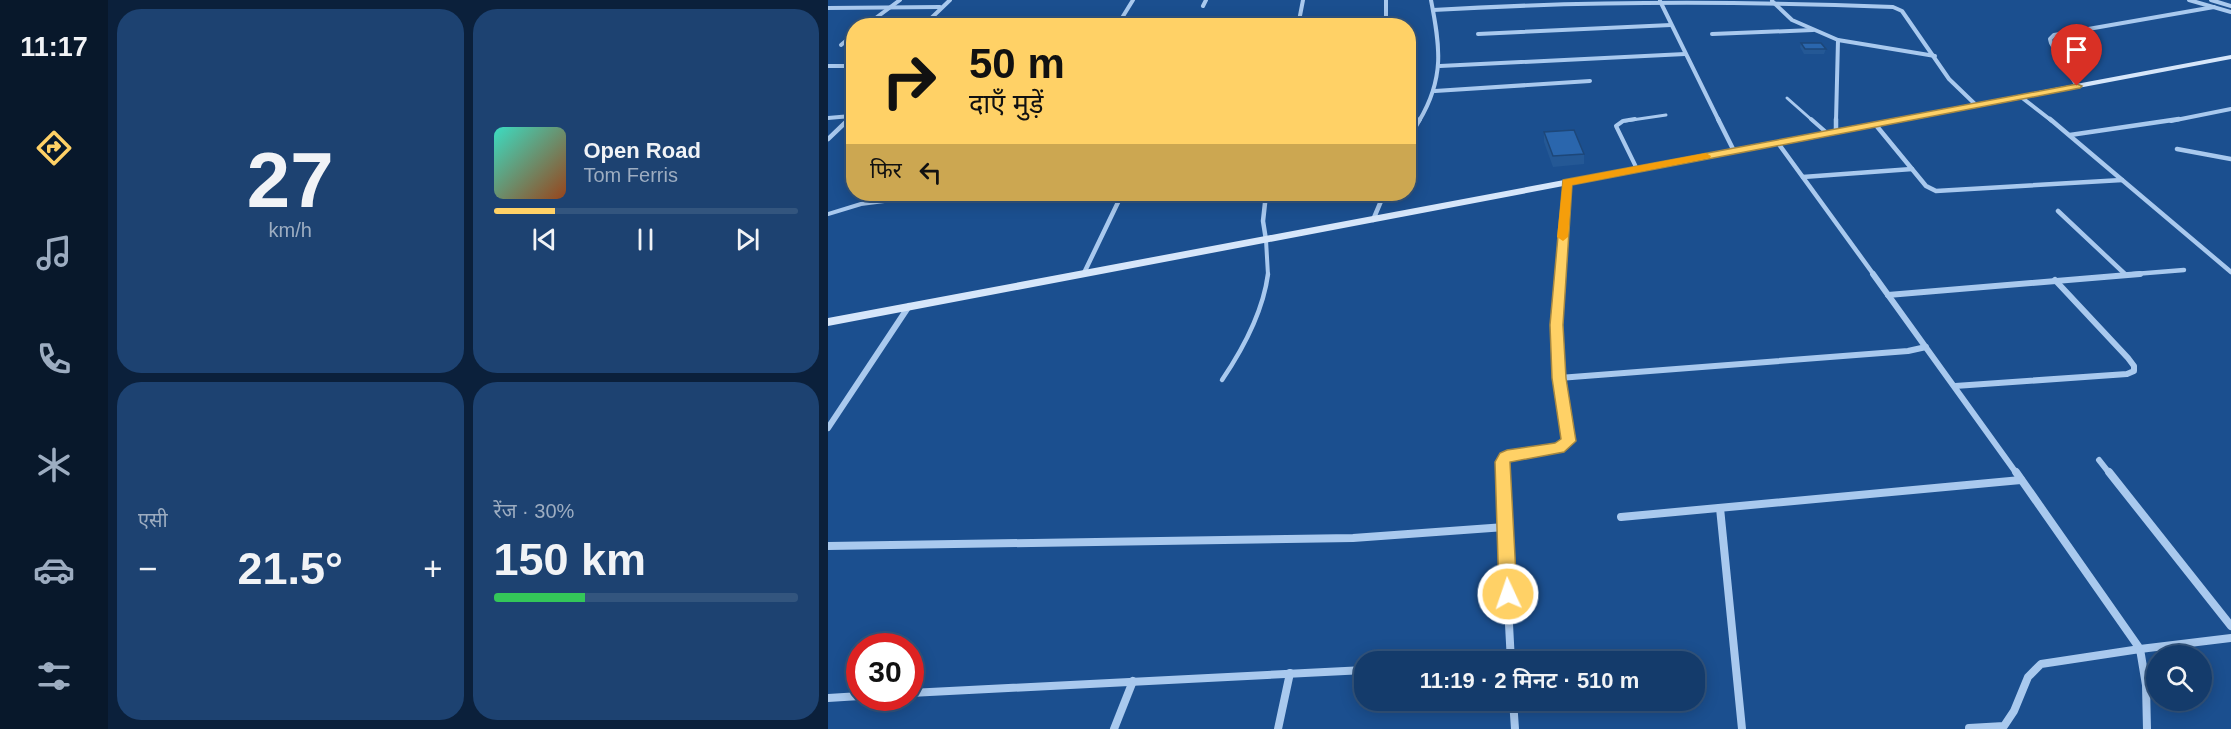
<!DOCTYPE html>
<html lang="hi">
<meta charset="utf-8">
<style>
:root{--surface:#143b6b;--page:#1d4271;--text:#f1f3f6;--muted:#9dadc1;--line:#33557e;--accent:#ffd166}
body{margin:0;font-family:Helvetica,"Noto Sans Devanagari",sans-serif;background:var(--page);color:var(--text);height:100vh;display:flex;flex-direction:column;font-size:22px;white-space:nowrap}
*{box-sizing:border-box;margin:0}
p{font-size:20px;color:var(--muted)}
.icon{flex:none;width:33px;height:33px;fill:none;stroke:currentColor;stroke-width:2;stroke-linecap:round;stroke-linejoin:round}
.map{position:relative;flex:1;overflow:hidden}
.side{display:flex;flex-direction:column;gap:9px;padding:9px;background:#0b203b;width:720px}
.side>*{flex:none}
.hud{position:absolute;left:18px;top:18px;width:570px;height:183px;border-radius:24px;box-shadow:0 3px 15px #0003,0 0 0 2px var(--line);background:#ffd166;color:#111;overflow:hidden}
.buttons{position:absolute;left:1318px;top:645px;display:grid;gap:12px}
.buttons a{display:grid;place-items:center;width:66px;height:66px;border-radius:50%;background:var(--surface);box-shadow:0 3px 15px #0003,0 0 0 2px var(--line);font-size:30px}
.speed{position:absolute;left:18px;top:633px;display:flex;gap:12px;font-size:30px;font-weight:700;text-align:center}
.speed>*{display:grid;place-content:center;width:78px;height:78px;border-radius:50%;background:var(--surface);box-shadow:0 3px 15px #0003,0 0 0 2px var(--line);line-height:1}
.speed .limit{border:9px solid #d22;background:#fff;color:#111}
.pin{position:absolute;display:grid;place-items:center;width:51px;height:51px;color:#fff;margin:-62px -26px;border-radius:50% 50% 50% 0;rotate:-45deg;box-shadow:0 0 6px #0007}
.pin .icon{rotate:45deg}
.me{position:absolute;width:66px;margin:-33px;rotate:357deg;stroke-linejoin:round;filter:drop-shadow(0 0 4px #0008)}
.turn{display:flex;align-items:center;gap:21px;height:126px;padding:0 24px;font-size:27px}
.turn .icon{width:78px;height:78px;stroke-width:2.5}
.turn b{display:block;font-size:42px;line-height:51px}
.then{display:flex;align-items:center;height:57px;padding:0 24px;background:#0003;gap:12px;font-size:22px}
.big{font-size:45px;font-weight:600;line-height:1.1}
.side .card{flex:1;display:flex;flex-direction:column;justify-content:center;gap:9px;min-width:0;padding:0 21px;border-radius:24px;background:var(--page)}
.side .dial{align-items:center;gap:0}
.dial b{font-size:78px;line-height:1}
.song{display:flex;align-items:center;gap:18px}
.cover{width:72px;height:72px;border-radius:9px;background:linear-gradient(135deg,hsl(170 70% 55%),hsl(20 70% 35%))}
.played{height:6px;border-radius:3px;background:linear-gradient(90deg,var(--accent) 20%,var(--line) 20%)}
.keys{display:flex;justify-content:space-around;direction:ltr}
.heat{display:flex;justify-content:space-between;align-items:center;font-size:33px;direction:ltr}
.charge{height:9px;border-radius:4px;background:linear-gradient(90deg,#34c759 30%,var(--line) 0)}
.side .tiles{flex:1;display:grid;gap:9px;grid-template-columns:repeat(2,1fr)}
.trip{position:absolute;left:526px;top:651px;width:351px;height:60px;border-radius:24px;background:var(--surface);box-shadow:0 3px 15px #0003,0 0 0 2px var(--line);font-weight:600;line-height:60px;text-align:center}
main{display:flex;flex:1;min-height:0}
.menu{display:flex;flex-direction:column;width:108px;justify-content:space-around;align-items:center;background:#08182b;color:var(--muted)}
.menu .icon{width:42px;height:42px}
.menu .selected{color:var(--accent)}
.menu b{font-size:27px;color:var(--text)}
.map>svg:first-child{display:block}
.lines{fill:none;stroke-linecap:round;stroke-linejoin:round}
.lane-far2{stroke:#a9c9ee;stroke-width:3}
.lane-far1{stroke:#a9c9ee;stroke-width:4}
.lane{stroke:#a9c9ee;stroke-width:4.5}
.street-far3{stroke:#a9c9ee;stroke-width:4}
.street-far2{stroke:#a9c9ee;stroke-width:4.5}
.street-far1{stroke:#a9c9ee;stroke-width:6}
.street{stroke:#a9c9ee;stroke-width:8}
.secondary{fill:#d6e6fa;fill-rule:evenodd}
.wall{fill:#245895}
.building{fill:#2a66ad;stroke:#1d4779;stroke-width:1.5}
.route{fill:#ffd166;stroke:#a68842;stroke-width:1.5}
.slow{fill:#f59e0b}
</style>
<main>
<nav class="menu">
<b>11:17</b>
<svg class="icon selected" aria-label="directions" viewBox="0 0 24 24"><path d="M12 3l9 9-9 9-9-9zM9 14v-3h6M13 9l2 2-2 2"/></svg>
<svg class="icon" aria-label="music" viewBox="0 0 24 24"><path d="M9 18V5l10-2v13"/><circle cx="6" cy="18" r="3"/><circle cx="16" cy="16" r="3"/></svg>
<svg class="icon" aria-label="phone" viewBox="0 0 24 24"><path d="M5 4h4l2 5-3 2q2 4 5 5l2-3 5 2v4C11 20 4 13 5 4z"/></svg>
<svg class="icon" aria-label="climate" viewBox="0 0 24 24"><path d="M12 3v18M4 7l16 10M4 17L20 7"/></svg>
<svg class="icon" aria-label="car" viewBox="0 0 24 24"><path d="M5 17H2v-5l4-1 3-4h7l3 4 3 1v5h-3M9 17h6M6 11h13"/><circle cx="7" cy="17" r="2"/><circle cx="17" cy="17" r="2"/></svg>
<svg class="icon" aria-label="filters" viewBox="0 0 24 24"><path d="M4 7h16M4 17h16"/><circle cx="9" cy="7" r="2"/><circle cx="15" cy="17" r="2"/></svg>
</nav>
<section class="side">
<div class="tiles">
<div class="card dial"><b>27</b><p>km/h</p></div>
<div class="card">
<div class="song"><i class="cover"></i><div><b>Open Road</b><p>Tom Ferris</p></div></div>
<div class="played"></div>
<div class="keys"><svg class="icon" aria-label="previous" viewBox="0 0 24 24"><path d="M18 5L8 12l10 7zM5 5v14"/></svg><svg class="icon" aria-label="pause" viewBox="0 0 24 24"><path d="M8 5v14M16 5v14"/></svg><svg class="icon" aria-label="next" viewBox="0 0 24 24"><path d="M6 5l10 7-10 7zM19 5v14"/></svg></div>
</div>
<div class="card"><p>एसी</p>
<div class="heat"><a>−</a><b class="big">21.5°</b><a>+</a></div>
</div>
<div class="card"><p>रेंज · 30%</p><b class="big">150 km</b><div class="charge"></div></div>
</div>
</section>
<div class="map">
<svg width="1403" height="729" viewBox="0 0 1403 729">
<rect width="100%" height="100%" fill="#1b4f8f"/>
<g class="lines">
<g class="lane-far2">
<path d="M959,98l26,23"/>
<path d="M797,121l41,-6"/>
</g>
<g class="lane-far1">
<path d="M807,119l-12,2 -7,5 21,43"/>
<path d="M983,119l16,14"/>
<path d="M0,214l33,-10 78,-10"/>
<path d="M438,240l2,35"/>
</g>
<path class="lane" d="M394,380c21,-31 41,-68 46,-106"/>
<g class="street-far3">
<path d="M558,0v26"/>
<path d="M1361,0l42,12"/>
<path d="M1383,0l20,6"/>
<path d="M832,1l59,120"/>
<path d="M944,1l20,19 46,20 -2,81"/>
<path d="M375,6l3,-6"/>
<path d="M0,8l112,-1"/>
<path d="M605,10c153,-9 307,-9 460,-3l9,4 47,68 27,26"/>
<path d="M96,25l131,-6"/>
<path d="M37,26l35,-26"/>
<path d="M95,26l27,-26"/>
<path d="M289,26l16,-26"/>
<path d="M461,26l97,-5"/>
<path d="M470,26l5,-26"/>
<path d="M650,34l193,-9"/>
<path d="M884,34l101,-4"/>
<path d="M1010,40l97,16"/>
<path d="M13,45l13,-11"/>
<path d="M0,66h16"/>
<path d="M612,66l245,-12"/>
<path d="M1249,86l-26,-43 -1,-4 4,-4 160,-28"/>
<path d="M607,91l155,-10"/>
<path d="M1193,97l31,24"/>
<path d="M0,118l23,-2"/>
<path d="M19,121l7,-7"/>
<path d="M591,121c26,-43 21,-75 12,-121"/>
<path d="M1343,121l60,-12"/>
</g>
<g class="street-far2">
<path d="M890,119l16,32"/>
<path d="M1222,119l181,153"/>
<path d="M1047,124l51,62 10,5 186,-11"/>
<path d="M1008,131v-12"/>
<path d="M1242,135l109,-16"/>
<path d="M0,139l21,-20"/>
<path d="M580,140l12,-21"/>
<path d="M950,143l96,132"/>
<path d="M1349,149l54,10"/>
<path d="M975,177l109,-8"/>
<path d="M438,194l-3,27 3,19"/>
<path d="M1230,211l68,64"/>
<path d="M545,220l11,-26"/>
<path d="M256,273l38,-79"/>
<path d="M732,275l7,-92"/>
<path d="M1294,275l62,-5"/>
</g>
<g class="street-far1">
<path d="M1045,274l144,200"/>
<path d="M1060,295l252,-21"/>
<path d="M731,378l349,-27 18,-4"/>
<path d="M1127,386l172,-12 7,-3v-5l-6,-8 -73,-78"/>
<path d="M0,428l81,-122"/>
<path d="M1271,460l11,14"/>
<path d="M673,474v-7l4,-10 7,-3 47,-6 10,-7 -10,-63 -3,-53 4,-51"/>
</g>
<g class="street">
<path d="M673,472l10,190"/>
<path d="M1188,472l124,177 91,-11"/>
<path d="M1281,472l122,154"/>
<path d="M892,508l22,221"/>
<path d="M793,517l400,-37"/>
<path d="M0,546l525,-8 152,-11"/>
<path d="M82,693l455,-23"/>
<path d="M0,698l32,-2"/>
<path d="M685,700l2,29"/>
<path d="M1141,728l35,-2 10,-15 14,-34 13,-13 99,-15 6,36 1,44"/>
<path d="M286,729l19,-48"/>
<path d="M450,729l12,-56"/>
</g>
<path class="secondary" d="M1403,55v4l-1403,267v-8z"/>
</g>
<g class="wall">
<path d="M973,43l25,6 -2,5h-20l-4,-7z"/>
<path d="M716,132l40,22v10l-31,3 -9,-25z"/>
</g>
<g class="building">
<path d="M973,43h20l5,6h-21z"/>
<path d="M746,130l10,24 -31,2 -9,-24z"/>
</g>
<path class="route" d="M1249,84l5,2 -2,2 -508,97 -9,140 3,53 10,63 -12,11 -54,10 7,132 -3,6 -6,2 -6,-2 -3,-6 -4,-132 5,-9 7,-3 48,-7 6,-4 -9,-61 -2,-53 13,-145z"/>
<path class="slow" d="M878,153l5,3 -1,2 -138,27 -4,52 -5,4 -6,-4 6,-57z"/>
</svg>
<div class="buttons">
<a><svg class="icon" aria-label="search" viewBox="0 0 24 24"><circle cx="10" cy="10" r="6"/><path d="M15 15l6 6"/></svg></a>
</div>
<div class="speed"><div class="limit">30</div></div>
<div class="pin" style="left:1249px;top:86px;background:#d93025"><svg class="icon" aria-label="arrive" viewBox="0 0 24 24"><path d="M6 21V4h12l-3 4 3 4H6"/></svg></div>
<svg class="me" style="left:680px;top:594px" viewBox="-20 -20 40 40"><circle r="17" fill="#ffd166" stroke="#fff" stroke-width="3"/><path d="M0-11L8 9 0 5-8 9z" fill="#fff"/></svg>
<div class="trip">11:19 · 2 मिनट · 510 m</div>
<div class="hud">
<div class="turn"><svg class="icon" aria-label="right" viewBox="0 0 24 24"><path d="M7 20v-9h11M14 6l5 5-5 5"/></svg><div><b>50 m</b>दाएँ मुड़ें</div></div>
<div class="then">फिर<svg class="icon" aria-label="left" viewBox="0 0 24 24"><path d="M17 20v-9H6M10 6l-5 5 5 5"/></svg></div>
</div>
</div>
</main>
